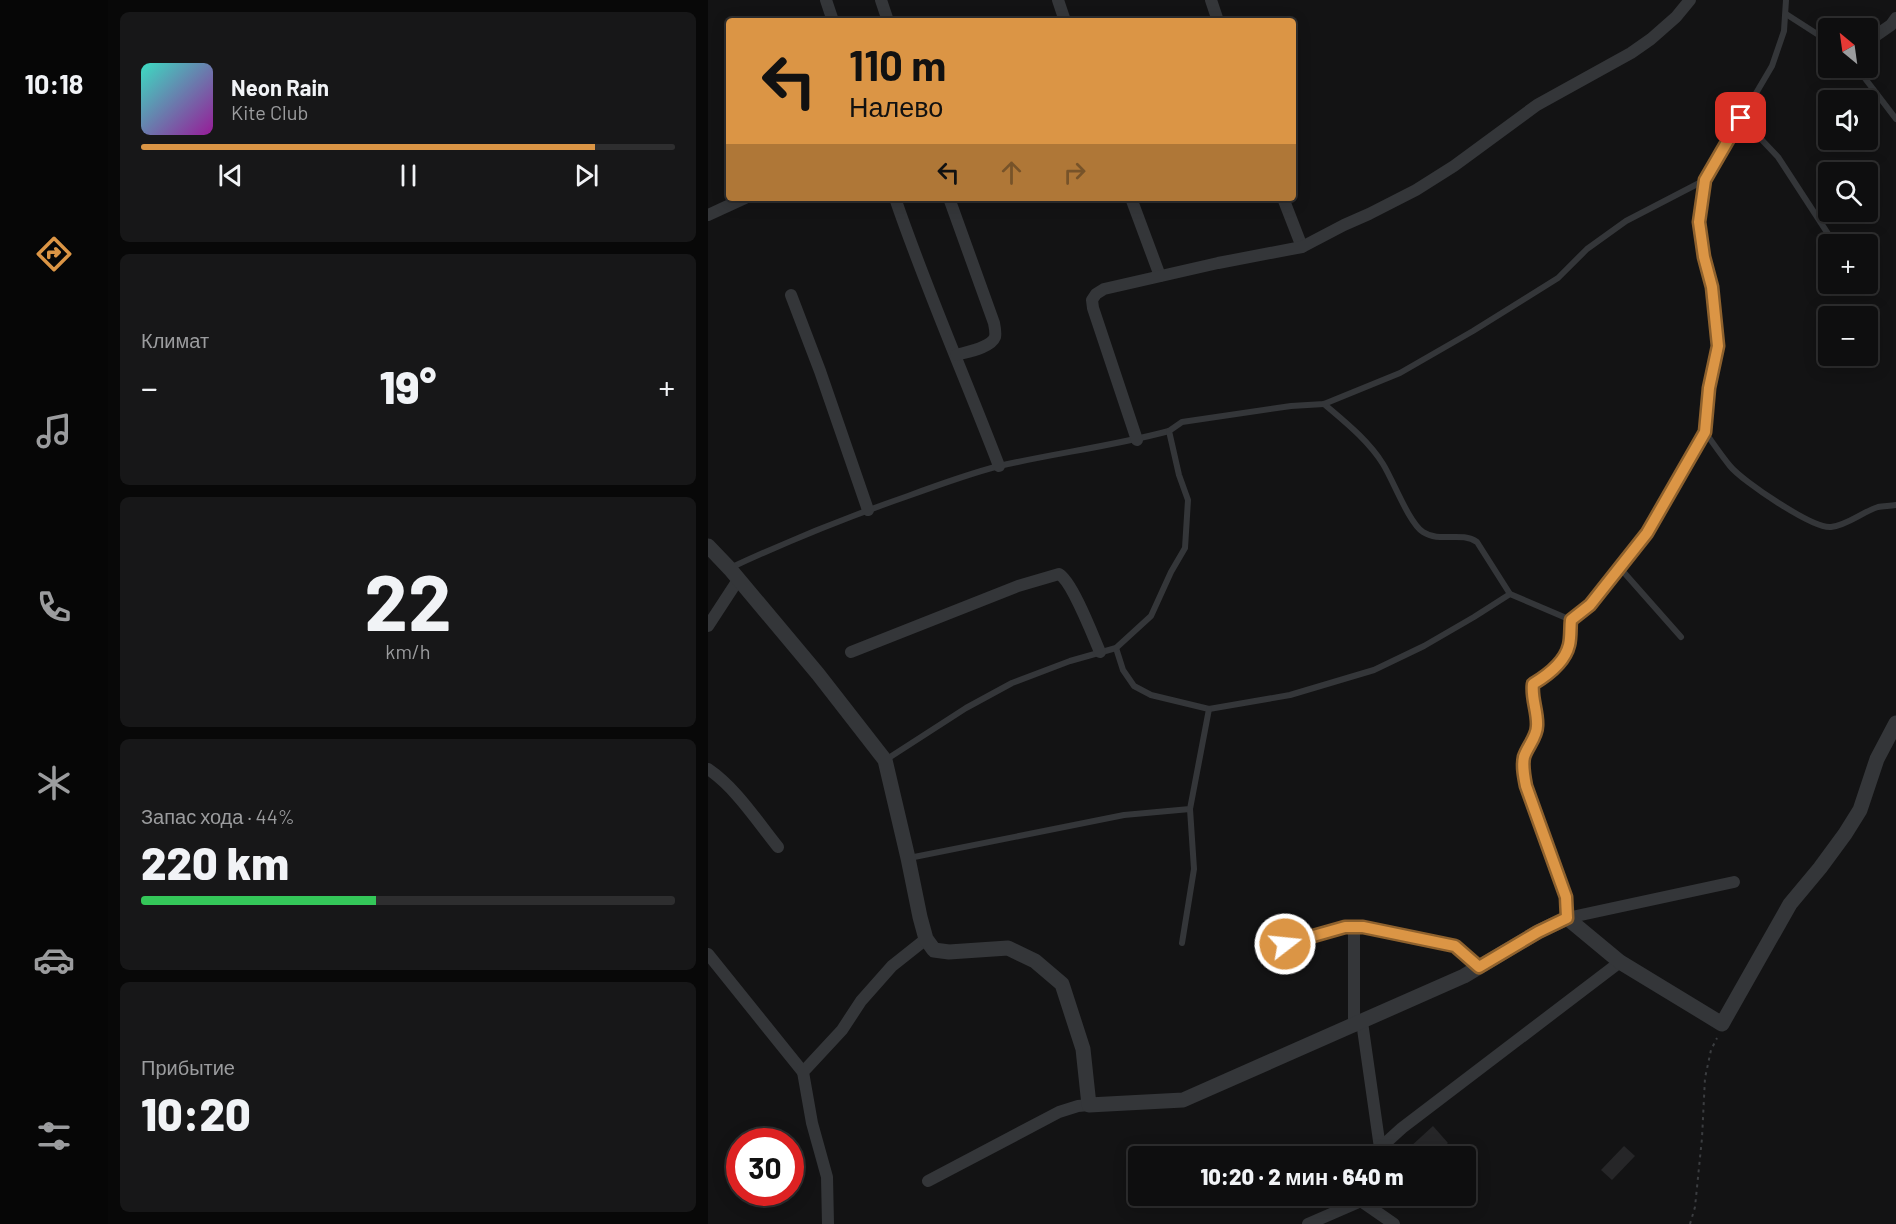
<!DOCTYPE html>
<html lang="ru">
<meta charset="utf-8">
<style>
:root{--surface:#0e0e0f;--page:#171718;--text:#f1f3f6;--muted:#9b9c9e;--line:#2e2e2f;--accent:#db9545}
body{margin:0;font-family:Barlow,sans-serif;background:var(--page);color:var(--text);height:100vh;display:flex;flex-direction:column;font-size:22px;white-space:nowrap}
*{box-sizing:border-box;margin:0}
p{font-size:20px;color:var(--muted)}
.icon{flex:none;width:33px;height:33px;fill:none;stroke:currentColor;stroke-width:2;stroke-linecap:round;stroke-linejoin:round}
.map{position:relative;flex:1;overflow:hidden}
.drawer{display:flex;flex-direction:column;gap:12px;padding:12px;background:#080808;width:600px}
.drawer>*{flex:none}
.hud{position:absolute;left:18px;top:18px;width:570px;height:183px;border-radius:6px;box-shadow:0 3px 15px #0003,0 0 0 2px var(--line);background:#db9545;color:#111;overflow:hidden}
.needle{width:39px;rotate:331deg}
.controls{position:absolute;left:1110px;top:18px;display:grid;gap:12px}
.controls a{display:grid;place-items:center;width:60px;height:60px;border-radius:6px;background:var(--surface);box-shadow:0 3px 15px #0003,0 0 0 2px var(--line);font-size:30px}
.speed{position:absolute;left:18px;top:1128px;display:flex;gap:12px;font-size:30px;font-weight:700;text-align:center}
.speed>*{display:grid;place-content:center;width:78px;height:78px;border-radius:50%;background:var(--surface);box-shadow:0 3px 15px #0003,0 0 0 2px var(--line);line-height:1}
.speed .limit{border:9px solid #d22;background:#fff;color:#111}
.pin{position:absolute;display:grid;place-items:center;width:51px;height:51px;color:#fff;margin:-26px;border-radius:12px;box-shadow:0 3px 9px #0006}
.me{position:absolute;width:66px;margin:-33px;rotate:74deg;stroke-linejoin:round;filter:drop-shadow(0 0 4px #0008)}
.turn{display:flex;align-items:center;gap:21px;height:126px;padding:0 24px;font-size:27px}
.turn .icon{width:78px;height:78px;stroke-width:2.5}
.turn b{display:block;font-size:42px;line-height:51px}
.lanes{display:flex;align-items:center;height:57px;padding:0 24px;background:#0003;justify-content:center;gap:30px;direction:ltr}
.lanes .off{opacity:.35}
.big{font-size:45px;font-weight:800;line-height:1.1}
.drawer .widget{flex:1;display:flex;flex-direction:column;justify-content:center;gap:9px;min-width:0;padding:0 21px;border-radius:9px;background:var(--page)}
.drawer .dial{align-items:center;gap:0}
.dial b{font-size:78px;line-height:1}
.song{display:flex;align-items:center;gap:18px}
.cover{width:72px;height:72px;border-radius:9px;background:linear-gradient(135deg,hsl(170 70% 55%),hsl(300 70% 35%))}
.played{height:6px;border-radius:3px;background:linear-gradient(90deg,var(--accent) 85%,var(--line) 85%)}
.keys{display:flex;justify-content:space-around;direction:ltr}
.heat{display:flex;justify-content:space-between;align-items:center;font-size:33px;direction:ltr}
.charge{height:9px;border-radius:4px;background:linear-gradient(90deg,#34c759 44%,var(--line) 0)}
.trip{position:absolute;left:420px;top:1146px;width:348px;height:60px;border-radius:6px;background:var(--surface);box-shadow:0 3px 15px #0003,0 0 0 2px var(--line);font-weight:800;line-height:60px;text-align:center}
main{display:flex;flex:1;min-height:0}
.menu{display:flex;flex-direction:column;width:108px;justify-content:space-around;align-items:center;background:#060606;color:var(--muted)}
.menu .icon{width:42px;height:42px}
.menu .active{color:var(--accent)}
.menu b{font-size:27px;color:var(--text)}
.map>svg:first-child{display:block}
.building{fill:#262628}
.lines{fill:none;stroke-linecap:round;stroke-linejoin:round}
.path{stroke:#3b3d40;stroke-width:2;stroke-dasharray:3 4.5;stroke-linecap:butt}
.service{stroke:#343639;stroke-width:6}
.minor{stroke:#343639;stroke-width:12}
.tertiary{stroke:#343639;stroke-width:15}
.route-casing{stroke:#8e612d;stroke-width:15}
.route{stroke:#db9545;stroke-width:10}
</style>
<main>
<nav class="menu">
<b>10:18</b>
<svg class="icon active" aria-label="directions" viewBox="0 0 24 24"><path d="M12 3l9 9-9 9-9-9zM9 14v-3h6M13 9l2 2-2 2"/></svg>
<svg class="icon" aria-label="music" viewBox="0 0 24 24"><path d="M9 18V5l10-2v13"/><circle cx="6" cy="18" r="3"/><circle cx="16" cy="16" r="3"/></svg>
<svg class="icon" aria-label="phone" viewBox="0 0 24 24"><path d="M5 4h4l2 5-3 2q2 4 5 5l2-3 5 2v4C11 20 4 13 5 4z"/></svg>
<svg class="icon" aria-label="climate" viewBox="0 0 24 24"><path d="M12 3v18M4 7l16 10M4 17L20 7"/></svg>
<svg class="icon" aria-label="car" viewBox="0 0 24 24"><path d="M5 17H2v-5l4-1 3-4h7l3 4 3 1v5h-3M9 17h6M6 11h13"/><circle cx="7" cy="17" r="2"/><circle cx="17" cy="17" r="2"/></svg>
<svg class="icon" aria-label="filters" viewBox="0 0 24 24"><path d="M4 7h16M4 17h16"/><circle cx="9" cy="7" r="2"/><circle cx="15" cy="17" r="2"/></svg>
</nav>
<section class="drawer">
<div class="widget">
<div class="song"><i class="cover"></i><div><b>Neon Rain</b><p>Kite Club</p></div></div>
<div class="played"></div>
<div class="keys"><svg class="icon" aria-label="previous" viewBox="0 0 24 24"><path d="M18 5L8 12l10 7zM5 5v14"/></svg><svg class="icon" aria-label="pause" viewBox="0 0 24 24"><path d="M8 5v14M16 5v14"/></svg><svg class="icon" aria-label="next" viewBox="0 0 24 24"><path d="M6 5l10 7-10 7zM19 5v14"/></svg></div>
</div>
<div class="widget"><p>Климат</p>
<div class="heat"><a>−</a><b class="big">19°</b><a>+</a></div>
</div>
<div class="widget dial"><b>22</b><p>km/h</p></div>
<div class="widget"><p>Запас хода · 44%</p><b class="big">220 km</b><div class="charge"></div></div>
<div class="widget"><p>Прибытие</p><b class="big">10:20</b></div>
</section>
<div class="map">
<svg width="1188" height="1224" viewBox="0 0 1188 1224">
<rect width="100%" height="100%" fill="#131314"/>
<g class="building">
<path d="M725,1126l15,17 -14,13h-17l-8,-8z"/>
<path d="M916,1146l11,10 -23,24 -11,-10z"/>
</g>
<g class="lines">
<path class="path" d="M982,1224l5,-17 7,-69 3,-60 6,-28 6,-12"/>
<g class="service">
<path d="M1078,14l42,27"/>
<path d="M1149,68l39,51"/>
<path d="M1033,118l37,39 56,86"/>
<path d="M616,404c21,18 44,36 59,60 10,16 26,59 40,68 17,11 38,-1 54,10l33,52"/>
<path d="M997,432c8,11 16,23 25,34 12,15 83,63 101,61 17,-2 31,-15 47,-20 5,-1 12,-1 18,-2"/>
<path d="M22,568c58,-27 117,-51 178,-72 30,-11 60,-22 91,-30 57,-13 114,-20 170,-35"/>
<path d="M912,568l61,69"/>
<path d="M408,648l7,22 11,16 17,9 58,14 81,-14 84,-25 50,-24 50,-29 36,-23 61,26 19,-15 57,-72 58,-101 4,-44 9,-42 -6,-59 -8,-30 -5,-35 6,-42 67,-114 12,-35 2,-31"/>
<path d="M179,759l79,-51 46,-25 58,-22 46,-13 35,-32 20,-44 14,-24 3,-48 -9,-25 -10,-44 13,-9 109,-16 33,-2 76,-31 73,-42 85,-53 29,-29 39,-28 79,-41"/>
<path d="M201,858l215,-43 66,-6 19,-100"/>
<path d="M859,918l-1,-21 -40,-111c-2,-10 -4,-20 -2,-29 3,-10 13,-20 13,-31 1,-14 -6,-28 -4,-42 15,-9 32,-22 36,-39 2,-8 1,-17 2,-25"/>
<path d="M474,943l12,-74 -4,-60"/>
</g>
<g class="minor">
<path d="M118,0l7,21"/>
<path d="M173,0l7,21"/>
<path d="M350,0l7,21"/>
<path d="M503,0l7,21"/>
<path d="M1160,41l23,-16 5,-7"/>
<path d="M187,198c31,91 70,179 104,268"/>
<path d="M241,198l45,125c1,5 2,10 1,14 -4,11 -29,15 -39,18"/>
<path d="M423,198l29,78"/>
<path d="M575,198l19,49"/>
<path d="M0,215l37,-17"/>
<path d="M83,295l29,76 48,139"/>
<path d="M429,440l-44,-132 -1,-8 4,-6 8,-5 114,-26 84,-16 42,-22 25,-11 47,-24 38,-24 83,-61 94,-52 20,-14 25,-22 14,-17"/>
<path d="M0,626l30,-46"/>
<path d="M143,652l167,-66 41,-12c13,7 34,62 41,78"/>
<path d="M0,769c28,19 49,52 70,78"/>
<path d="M859,918l167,-36"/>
<path d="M646,927v99"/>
<path d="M577,944l60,-17h18l92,19 24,21"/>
<path d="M0,954l95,118"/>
<path d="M654,1022l18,126"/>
<path d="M670,1156l2,-8 22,-20 218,-166"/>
<path d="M220,1181l131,-69 19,-6 11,-1"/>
<path d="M653,1201l33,23"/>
<path d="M120,1224l-1,-47 -15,-54 -9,-51 39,-42 19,-29 31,-35 34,-27"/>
<path d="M600,1224l53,-23 3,-5"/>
</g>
<path class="tertiary" d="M0,546l22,23 88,105 67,86 23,98 12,59 6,22 8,11 15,2 59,-4 27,13 27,23 21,65 6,56 94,-5 281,-124 74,-44 29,-14 53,44 102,62 68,-120 30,-36 25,-34 15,-24 17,-51 19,-36"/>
</g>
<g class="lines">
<defs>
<path id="route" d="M577,944l60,-17h18l92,19 24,21 59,-35 29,-14 -1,-21 -40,-111c-2,-10 -4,-20 -2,-29 3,-10 13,-20 13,-31 1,-14 -6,-28 -4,-42 15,-9 32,-22 36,-39 2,-8 1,-17 2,-25l19,-15 57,-72 58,-101 4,-44 9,-42 -6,-59 -8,-30 -5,-35 6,-42 36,-62"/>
</defs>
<use href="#route" class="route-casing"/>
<use href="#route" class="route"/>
</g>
</svg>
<div class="controls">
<a><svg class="needle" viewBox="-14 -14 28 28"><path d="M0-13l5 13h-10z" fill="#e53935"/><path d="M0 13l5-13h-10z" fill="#9b9c9e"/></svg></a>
<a><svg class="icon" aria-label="sound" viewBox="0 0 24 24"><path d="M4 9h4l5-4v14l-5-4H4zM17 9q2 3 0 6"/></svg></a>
<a><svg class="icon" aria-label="search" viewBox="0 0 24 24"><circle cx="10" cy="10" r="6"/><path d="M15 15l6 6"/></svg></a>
<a>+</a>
<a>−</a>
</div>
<div class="speed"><div class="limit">30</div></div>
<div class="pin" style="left:1033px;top:118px;background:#d93025"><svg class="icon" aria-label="arrive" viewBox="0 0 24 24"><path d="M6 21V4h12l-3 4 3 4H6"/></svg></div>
<svg class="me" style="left:577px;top:944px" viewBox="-20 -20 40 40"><circle r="17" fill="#db9545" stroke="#fff" stroke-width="3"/><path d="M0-11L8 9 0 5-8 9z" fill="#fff"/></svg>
<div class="trip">10:20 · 2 мин · 640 m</div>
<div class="hud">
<div class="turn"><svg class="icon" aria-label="left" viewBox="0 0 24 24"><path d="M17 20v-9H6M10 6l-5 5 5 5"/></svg><div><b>110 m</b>Налево</div></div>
<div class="lanes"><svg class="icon" aria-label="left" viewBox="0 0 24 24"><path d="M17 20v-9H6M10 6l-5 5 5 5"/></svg><svg class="icon off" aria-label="ahead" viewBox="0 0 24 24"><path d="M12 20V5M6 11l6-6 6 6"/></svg><svg class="icon off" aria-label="right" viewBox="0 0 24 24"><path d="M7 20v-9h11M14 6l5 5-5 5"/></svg></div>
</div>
</div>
</main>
